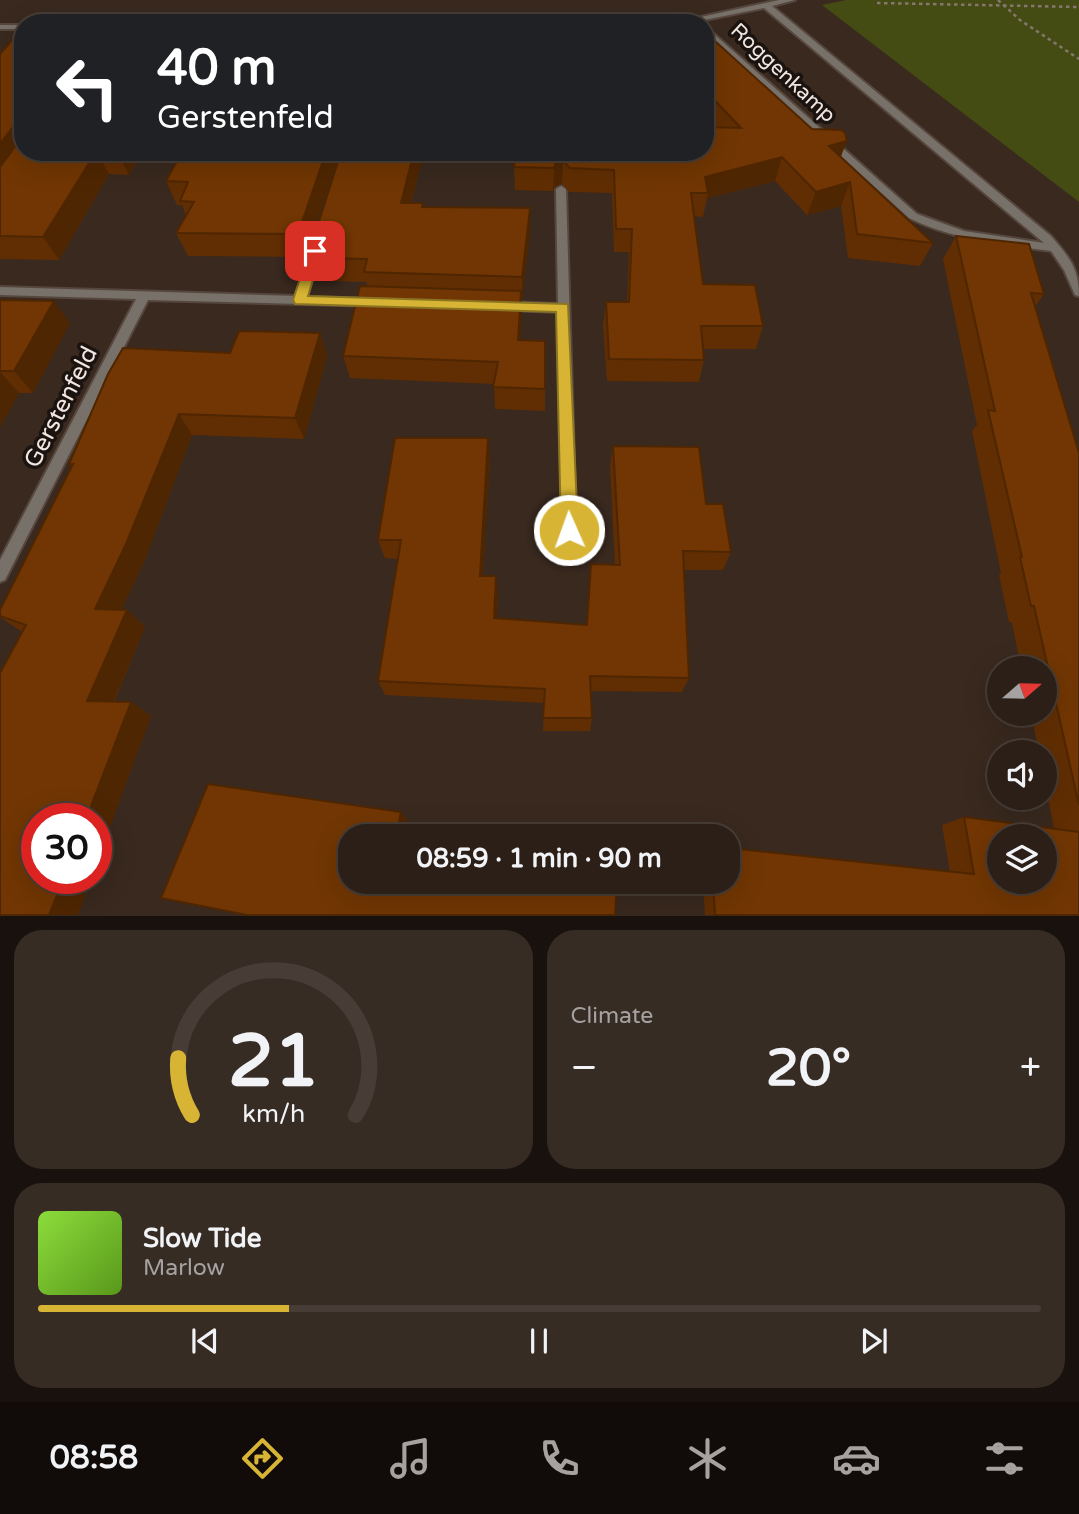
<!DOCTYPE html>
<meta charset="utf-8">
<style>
:root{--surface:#2b1f17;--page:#372c24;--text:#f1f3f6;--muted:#a6a2a1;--line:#473d36;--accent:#d7b434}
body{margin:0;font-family:"Varela Round",sans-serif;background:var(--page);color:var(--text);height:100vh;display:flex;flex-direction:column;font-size:26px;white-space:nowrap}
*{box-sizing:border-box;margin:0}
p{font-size:23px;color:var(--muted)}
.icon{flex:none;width:38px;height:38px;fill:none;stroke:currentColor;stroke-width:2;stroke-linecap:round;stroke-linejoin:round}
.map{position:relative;height:916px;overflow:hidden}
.sheet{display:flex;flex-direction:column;gap:14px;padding:14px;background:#18110d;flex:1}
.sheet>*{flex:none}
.banner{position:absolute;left:14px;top:14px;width:700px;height:147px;border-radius:28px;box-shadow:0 7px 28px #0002,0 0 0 2px var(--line);background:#202124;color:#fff;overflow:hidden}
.needle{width:46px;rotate:70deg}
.tools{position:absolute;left:987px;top:656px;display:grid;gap:14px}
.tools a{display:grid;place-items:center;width:70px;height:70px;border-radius:50%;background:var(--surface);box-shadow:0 7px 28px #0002,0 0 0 2px var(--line);font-size:35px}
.speed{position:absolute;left:21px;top:803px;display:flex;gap:14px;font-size:35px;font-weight:700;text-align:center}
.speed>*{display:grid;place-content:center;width:91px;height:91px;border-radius:50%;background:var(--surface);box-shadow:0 7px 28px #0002,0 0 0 2px var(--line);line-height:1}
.speed .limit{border:10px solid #d22;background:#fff;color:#111}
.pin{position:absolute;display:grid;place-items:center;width:60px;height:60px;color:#fff;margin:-30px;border-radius:14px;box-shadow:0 4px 10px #0006}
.me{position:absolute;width:77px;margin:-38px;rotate:358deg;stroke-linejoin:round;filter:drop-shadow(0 0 5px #0008)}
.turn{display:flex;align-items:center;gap:24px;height:147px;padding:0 28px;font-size:32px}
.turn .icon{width:91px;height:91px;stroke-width:2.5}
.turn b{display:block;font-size:49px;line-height:60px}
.big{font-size:52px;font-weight:700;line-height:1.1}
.sheet .tile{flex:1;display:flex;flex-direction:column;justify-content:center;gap:10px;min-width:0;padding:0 24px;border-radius:28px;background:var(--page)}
.sheet .dial{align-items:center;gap:0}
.dial svg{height:182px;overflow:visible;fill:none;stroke:var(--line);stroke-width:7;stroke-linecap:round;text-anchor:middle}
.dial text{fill:var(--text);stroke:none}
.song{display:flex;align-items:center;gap:21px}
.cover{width:84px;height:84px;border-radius:10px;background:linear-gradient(135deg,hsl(90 70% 55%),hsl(90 70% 35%))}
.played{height:7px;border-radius:4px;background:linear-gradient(90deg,var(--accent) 25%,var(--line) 25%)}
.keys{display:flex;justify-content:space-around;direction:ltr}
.heat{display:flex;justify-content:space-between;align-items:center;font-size:38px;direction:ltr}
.sheet .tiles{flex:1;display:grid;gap:14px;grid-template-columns:1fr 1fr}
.tile:last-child{grid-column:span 2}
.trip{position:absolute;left:338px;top:824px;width:402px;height:70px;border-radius:28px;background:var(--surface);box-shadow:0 7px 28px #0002,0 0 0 2px var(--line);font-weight:700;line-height:70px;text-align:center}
.dock{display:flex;height:112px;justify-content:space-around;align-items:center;background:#110c09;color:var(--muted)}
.dock .icon{width:49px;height:49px}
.dock .current{color:var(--accent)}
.dock b{font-size:32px;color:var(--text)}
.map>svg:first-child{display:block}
.green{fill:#444b13}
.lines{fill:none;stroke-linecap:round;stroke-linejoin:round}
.street-casing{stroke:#56473e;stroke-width:4}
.path{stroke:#85776f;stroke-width:2.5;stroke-dasharray:3.5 3.5;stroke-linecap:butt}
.street{fill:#77716a;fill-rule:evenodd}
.wall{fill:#612e03}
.shaded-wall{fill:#4f2602}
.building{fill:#713603;stroke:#4f2602;stroke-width:2;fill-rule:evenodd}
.route{fill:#d7b434;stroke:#8c7522;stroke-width:2}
.labels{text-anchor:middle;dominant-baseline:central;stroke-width:7;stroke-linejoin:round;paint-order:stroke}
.far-street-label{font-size:21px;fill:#f1e6e0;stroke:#1b130f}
.street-label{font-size:24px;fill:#f1e6e0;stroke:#1b130f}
</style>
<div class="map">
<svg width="1079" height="916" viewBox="0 0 1079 916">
<rect width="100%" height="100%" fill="#39291f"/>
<path class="green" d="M846,0h233v202l-257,-197z"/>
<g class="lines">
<defs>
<g id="street">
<path d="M779,0h16l-23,6 279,230c18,21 28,32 28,60l-4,-1 -11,-25 -13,-19c-49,-6 -97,-11 -142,-33l-204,-185v-7l212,188 47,17 80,12 -280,-235 -74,15h-17z"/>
<rect x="0" y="25" width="23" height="4"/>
<path d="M561,186l5,3 10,341 -2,5 -5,2 -5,-2 -2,-5 -4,-218 -53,-2 -6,-4 6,-4 53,2 -2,-115z"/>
<path d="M323,223l5,4 -21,70 66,2 4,1 2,3 -2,3 -229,-6 -143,280 -5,2v-22l136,-261 -136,-4v-8l296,9 22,-69z"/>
</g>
</defs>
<use href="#street" class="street-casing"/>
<g class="path">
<path d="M998,0l22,20 59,39"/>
<path d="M877,3l202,4"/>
</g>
<use href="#street" class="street"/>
</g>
<g class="wall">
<path d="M23,28v124h120l-14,23 -20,-1 -50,86 -59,-1v-205z"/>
<path d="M705,32l228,211 -13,23 -72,-8 -7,-52 -34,9 -32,-34 -68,17 -4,19 -9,-1 9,68 60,42 -7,23h-53l1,11 -5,22 -92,-1 -4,-56 3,-23h21l2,-50h-15l-2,-59 -43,-1 -7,-8 -7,3 -2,4 -38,-1 -1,-23 200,-40 -9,-10z"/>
<path d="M182,152h158l-35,105 -117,-1 -12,-23 10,-18 -4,-10h-5l-11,-24z"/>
<path d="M424,152l-13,51 119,29 -8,68h-1l-1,40 25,1v70l-50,-2 -1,-25 -144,-6 -7,-22 24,-70 -1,-4 -38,-1 -13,-47z"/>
<path d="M956,236l88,58 -9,13 44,146v462h-374l-2,-33h25l222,-10 -8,-47 22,-8 90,12 -9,-47v-30h-6l-8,-38h14v-46h-24l-9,-45 -3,-1 -10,-47 2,-2 -29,-142 5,-6 -34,-166z"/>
<path d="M0,300l70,23 -37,70h-14l-19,34z"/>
<path d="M239,331l81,2 7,23 -23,83 -112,-4 -48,127 -23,48h6l18,17 -31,75h17l20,14 -55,148v-45h-59v59h54l-13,37h-78v-242l22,-41 -22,-15v-7l72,-143 -3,-3 39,-90 15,-26 107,5z"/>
<path d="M488,438l2,21 -7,117 15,17 -1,25 89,7 5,-61 24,1 -5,-99 3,-20 93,58 25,48 -8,18h-40l6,108 -7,14 -91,-1 1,27 -2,13h-47l1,-28 -159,-8 -7,-14 20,-122 -13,-1 -7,-18z"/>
</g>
<g class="shaded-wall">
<path d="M13,127l10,17 -23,44v-44z"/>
<path d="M847,141l-9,23 -9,-18z"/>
<path d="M96,152h1l12,22 -50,86 -16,-23z"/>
<path d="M117,152h26l-14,23z"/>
<path d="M326,152h14l-35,105 -7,-23z"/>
<path d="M414,152h10l-19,74 -4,-23z"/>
<path d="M782,157l-7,24 -68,17 1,-5 -3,-16z"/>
<path d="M563,161l-1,23 -7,3 -2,4 1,-23 1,-4z"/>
<path d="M850,182l-9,24 -34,9 9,-23z"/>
<path d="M530,208v24l-8,68v-23z"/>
<path d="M521,291l1,23 -3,48 -1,-22z"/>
<path d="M54,301l16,22 -37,70 -19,-22z"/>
<path d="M320,333l7,23 -23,83 -9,-21z"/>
<path d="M0,372l19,21 -19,34z"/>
<path d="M179,414l13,21 -48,127 -30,63 -19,-16z"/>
<path d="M488,438l2,21 -8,134 -2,-17z"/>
<path d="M496,576l2,17 -2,41 -2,-16z"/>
<path d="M127,610l18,17 -37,87 -21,-13z"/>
<path d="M131,702l20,14 -55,148v-45h-10z"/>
<path d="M401,812l7,8 -3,15 -7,-8z"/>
<path d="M64,878h27l-13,37h-29z"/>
</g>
<g class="building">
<path d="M33,16l255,7h-261z"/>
<path d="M693,20l3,3h-16z"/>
<path d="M23,28v99h-10l-13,17v-90z"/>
<path d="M705,32l107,97 29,1 4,3 2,8 -18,5 104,97 -76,-9 -7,-52 -34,10 -34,-35 -77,20 3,16h-17l12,91 52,1 8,41h-62l3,34 -95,-1 -3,-57h23l3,-73h-16l-2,-59 -44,-2 -7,-7 -8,3 -1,4 -40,-1 2,-15h189v-25l36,1 -36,-38z"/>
<path d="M23,136v16h73l-53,85 -43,-1v-69z"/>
<path d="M182,152h144l-28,82 -122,-1 18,-31 -14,-1 8,-19 -22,-1z"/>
<path d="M341,152h73l-13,51h22l-1,4 108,1 -8,69 -158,-5 3,-13 -46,-1 7,-24h-13z"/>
<path d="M956,236l73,8 15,50 -13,-1 48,160v352l-45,-199h-3l-11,-49h2l-34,-147 7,1z"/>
<path d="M360,286l161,5 -3,49 27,1v48l-52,-2 5,-25 -155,-6z"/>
<path d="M0,300l54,1 -40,70h-14z"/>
<path d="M239,331l81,2 -25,85 -116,-4 -53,130 -31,65 32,1 -40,91 44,1 -45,117h-49v59h27l-15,37h-49v-242l26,-48 -26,-9v-6l73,-146h-4l39,-90 15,-26 107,5z"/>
<path d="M395,438h93l-8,138h16l-2,42 93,7 4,-61 29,1 -7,-119 86,1 7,57h17l8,48 -48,-1 6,127 -99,-2 2,42h-49l2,-29 -167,-8 23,-141h-23z"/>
<path d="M208,784l193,28 -3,15 65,9h-113v46h267l-2,33h-368l-86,-17z"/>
<path d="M964,817l115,15v83h-364l-2,-33h15v-34l246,26zM999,836h46v46h-46z"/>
</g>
<path class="route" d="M315,247l7,4 -14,45 260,8 10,226 -3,6 -6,2 -6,-2 -2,-6 -5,-218 -261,-8 -2,-4 16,-49z"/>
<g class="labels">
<g class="far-street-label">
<text transform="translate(783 73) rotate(43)">Roggenkamp</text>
</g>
<g class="street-label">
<text transform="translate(61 407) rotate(-63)">Gerstenfeld</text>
</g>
</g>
</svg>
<div class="tools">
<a><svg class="needle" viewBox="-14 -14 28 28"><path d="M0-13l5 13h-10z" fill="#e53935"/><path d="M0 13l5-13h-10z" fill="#a6a2a1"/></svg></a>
<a><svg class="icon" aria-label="sound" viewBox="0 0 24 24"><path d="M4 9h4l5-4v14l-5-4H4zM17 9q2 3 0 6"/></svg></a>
<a><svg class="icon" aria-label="layers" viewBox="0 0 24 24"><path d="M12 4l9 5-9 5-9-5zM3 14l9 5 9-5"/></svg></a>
</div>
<div class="speed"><div class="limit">30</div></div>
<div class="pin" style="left:315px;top:251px;background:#d93025"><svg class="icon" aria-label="arrive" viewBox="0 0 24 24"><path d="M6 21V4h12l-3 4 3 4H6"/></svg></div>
<svg class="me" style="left:569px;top:530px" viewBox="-20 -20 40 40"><circle r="17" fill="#d7b434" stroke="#fff" stroke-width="3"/><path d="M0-11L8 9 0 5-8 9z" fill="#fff"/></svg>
<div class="trip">08:59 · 1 min · 90 m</div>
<div class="banner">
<div class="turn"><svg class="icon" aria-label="left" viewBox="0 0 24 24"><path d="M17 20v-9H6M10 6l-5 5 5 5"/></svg><div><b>40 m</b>Gerstenfeld</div></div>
</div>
</div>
<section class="sheet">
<div class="tiles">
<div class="tile dial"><svg viewBox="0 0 100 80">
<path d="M14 69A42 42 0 1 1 86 69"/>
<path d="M14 69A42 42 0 0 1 8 44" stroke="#d7b434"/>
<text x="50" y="56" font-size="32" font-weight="700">21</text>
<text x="50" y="72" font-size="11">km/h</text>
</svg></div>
<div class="tile"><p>Climate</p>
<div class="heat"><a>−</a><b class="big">20°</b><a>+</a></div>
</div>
<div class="tile">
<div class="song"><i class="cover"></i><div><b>Slow Tide</b><p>Marlow</p></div></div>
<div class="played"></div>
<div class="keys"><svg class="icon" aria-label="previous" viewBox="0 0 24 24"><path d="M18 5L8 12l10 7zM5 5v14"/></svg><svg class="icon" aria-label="pause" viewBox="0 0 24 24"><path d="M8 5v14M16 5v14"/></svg><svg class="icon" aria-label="next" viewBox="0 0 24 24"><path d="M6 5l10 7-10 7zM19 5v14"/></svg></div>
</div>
</div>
</section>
<nav class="dock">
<b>08:58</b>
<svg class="icon current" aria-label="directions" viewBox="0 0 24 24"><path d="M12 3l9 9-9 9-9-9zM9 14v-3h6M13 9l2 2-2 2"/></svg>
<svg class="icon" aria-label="music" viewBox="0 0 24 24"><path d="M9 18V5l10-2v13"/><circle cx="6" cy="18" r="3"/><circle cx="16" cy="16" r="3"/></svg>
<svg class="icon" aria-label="phone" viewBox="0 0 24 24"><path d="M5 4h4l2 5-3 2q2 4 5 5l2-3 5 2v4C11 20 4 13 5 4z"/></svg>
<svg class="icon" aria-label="climate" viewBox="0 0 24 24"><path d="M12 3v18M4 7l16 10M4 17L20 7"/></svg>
<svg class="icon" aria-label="car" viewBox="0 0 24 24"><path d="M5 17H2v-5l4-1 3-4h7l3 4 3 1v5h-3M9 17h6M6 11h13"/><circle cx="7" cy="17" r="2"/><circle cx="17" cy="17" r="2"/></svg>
<svg class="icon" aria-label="filters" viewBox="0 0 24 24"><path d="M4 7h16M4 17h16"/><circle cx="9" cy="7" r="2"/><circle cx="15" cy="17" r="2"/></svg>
</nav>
